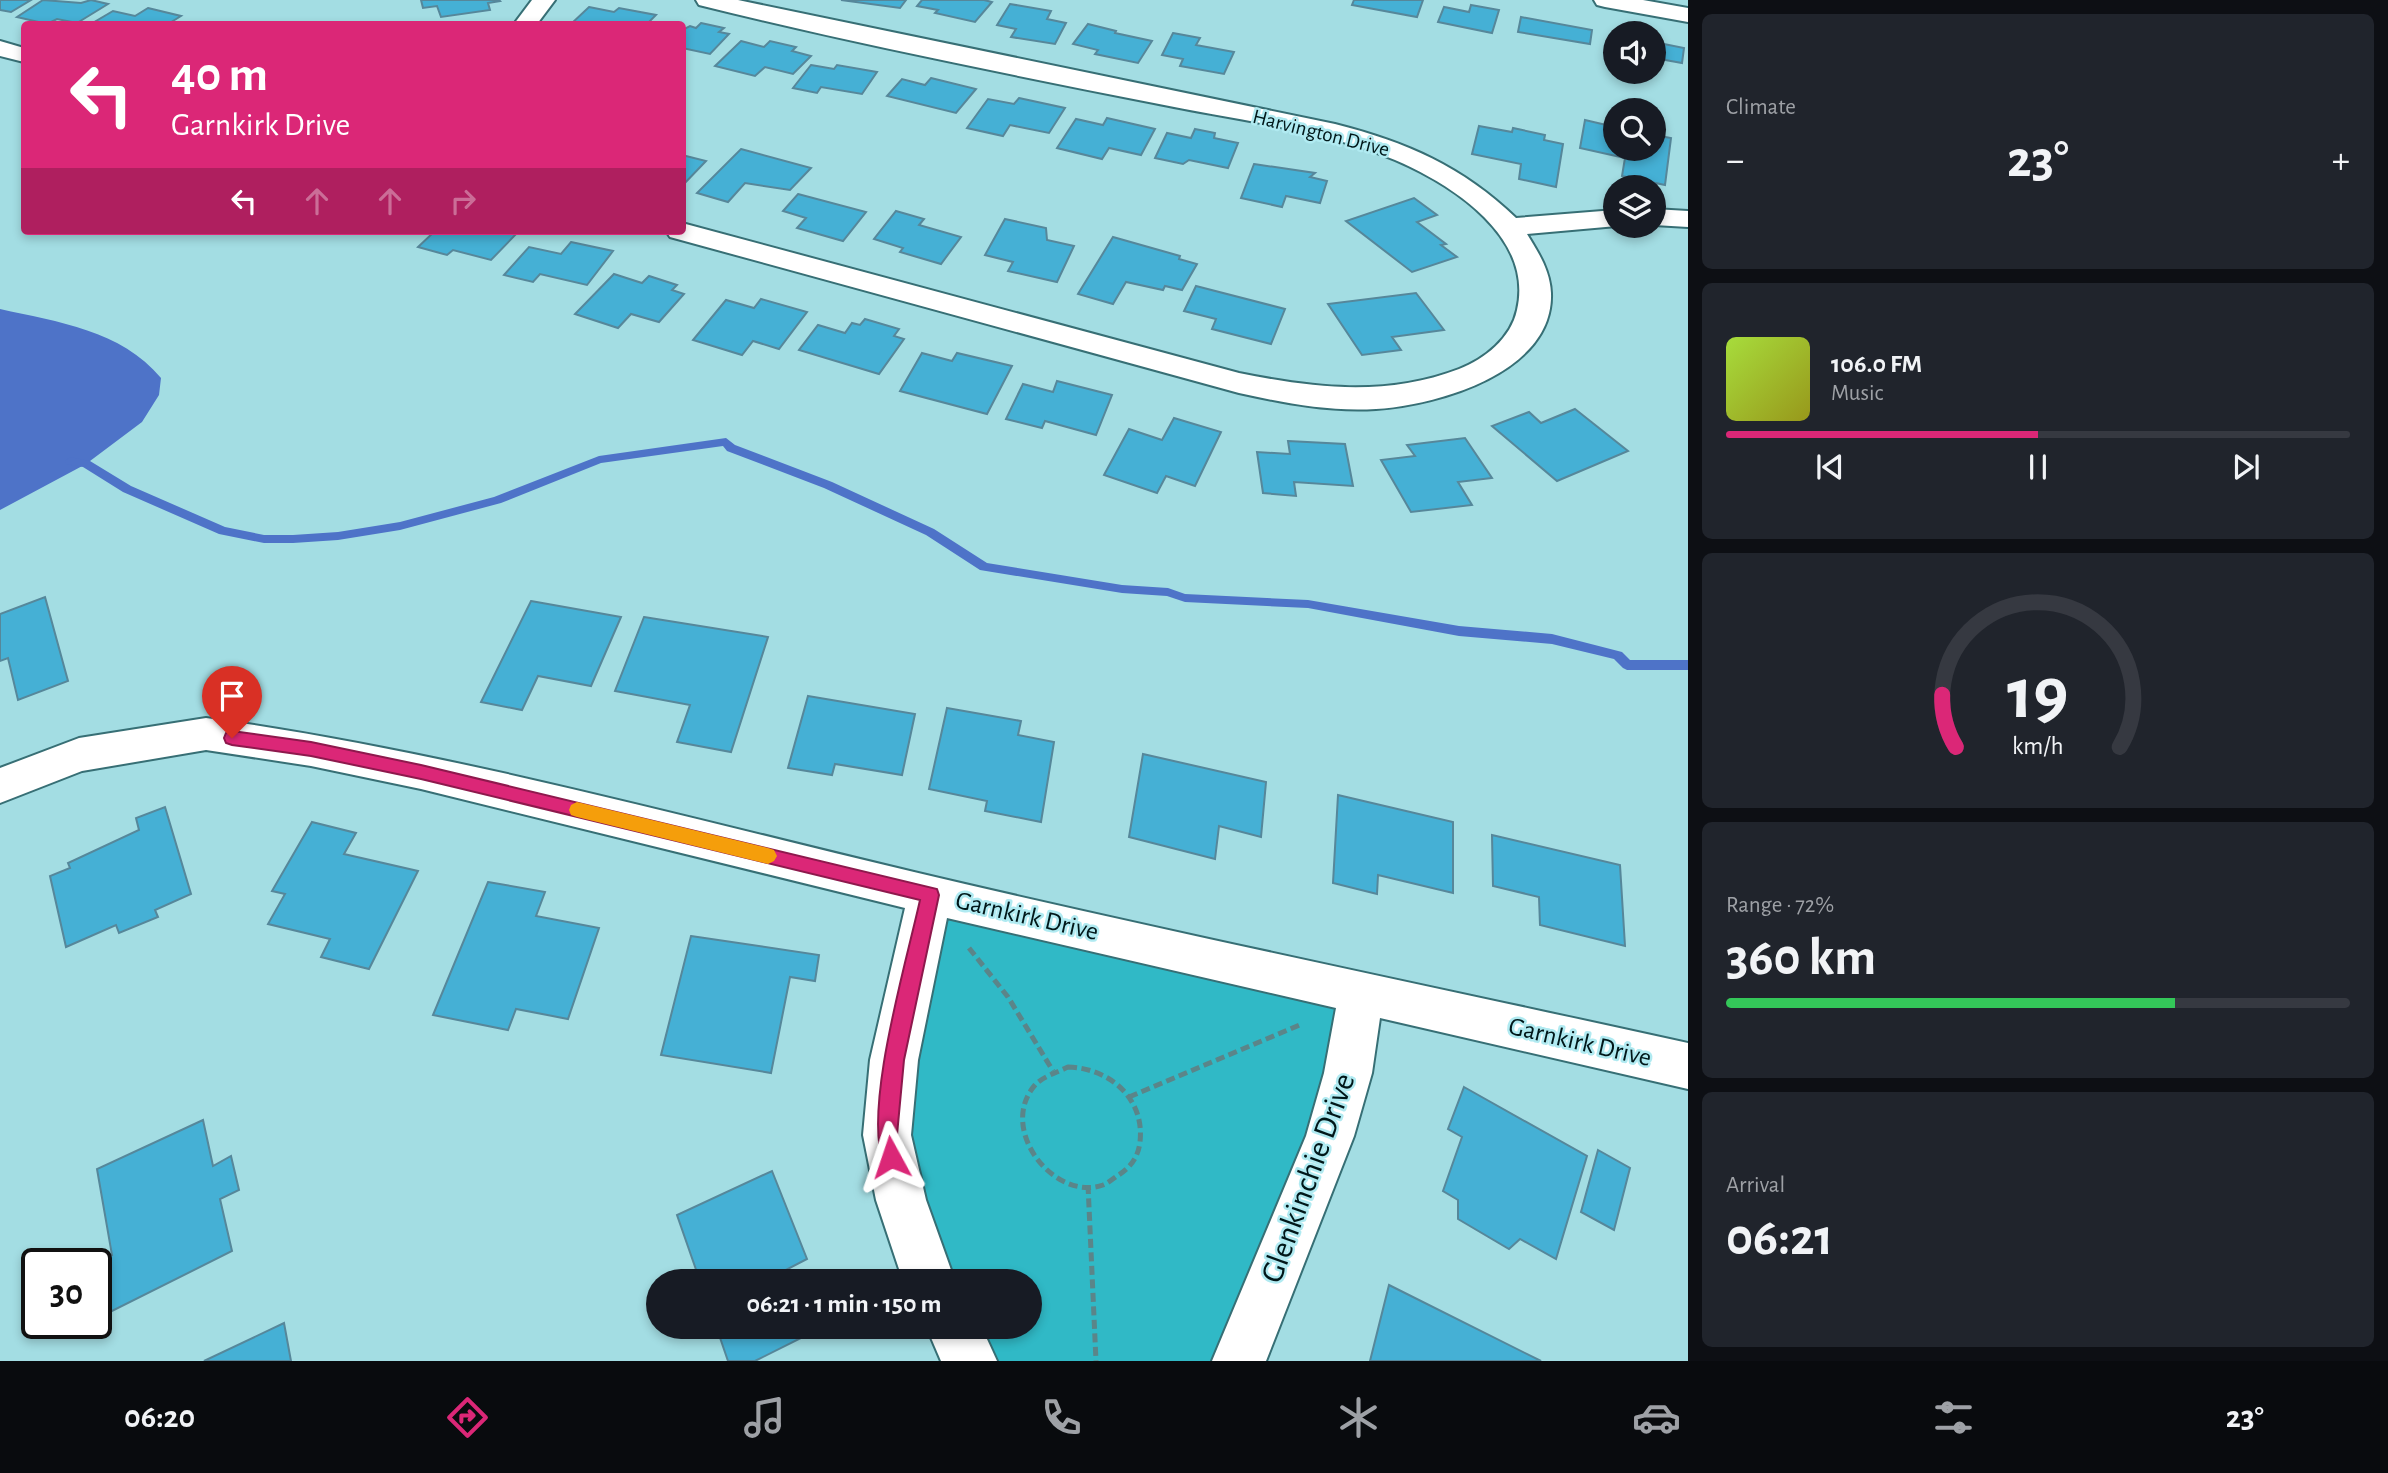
<!DOCTYPE html>
<meta charset="utf-8">
<style>
:root{--surface:#171b24;--page:#20242c;--text:#f1f3f6;--muted:#9ea1a6;--line:#363941;--accent:#db2777}
body{margin:0;font-family:"Alegreya Sans",sans-serif;background:var(--page);color:var(--text);height:100vh;display:flex;flex-direction:column;font-size:26px;white-space:nowrap}
*{box-sizing:border-box;margin:0}
p{font-size:23px;color:var(--muted)}
.icon{flex:none;width:38px;height:38px;fill:none;stroke:currentColor;stroke-width:2;stroke-linecap:round;stroke-linejoin:round}
.map{position:relative;flex:1;overflow:hidden}
.panel{display:flex;flex-direction:column;gap:14px;padding:14px;background:#0d0f14;width:700px}
.panel>*{flex:none}
.guide{position:absolute;left:21px;top:21px;width:665px;height:214px;border-radius:7px;box-shadow:0 4px 10px #0003;background:#db2777;color:#fff;overflow:hidden}
.fabs{position:absolute;left:1603px;top:21px;display:grid;gap:14px}
.fabs a{display:grid;place-items:center;width:63px;height:63px;border-radius:50%;background:var(--surface);box-shadow:0 4px 10px #0003;font-size:35px}
.speed{position:absolute;left:21px;top:1248px;display:flex;gap:14px;font-size:35px;font-weight:700;text-align:center}
.speed>*{display:grid;place-content:center;width:91px;height:91px;border-radius:50%;background:var(--surface);box-shadow:0 4px 10px #0003;line-height:1}
.speed .limit{border:4px solid #111;border-radius:10px;background:#fff;color:#111}
.pin{position:absolute;display:grid;place-items:center;width:60px;height:60px;color:#fff;margin:-72px -30px;border-radius:50% 50% 50% 0;rotate:-45deg;box-shadow:0 0 7px #0007}
.pin .icon{rotate:45deg}
.me{position:absolute;width:77px;margin:-38px;rotate:355deg;stroke-linejoin:round;filter:drop-shadow(0 0 5px #0008)}
.turn{display:flex;align-items:center;gap:24px;height:147px;padding:0 35px;font-size:32px}
.turn .icon{width:91px;height:91px;stroke-width:2.5}
.turn b{display:block;font-size:49px;line-height:60px}
.lanes{display:flex;align-items:center;height:66px;padding:0 35px;background:#0003;justify-content:center;gap:35px;direction:ltr}
.lanes .off{opacity:.35}
.big{font-size:52px;font-weight:700;line-height:1.1}
.panel .widget{flex:1;display:flex;flex-direction:column;justify-content:center;gap:10px;min-width:0;padding:0 24px;border-radius:10px;background:var(--page)}
.panel .dial{align-items:center;gap:0}
.dial svg{height:182px;overflow:visible;fill:none;stroke:var(--line);stroke-width:7;stroke-linecap:round;text-anchor:middle}
.dial text{fill:var(--text);stroke:none}
.song{display:flex;align-items:center;gap:21px}
.cover{width:84px;height:84px;border-radius:10px;background:linear-gradient(135deg,hsl(80 70% 55%),hsl(60 70% 35%))}
.played{height:7px;border-radius:4px;background:linear-gradient(90deg,var(--accent) 50%,var(--line) 50%)}
.keys{display:flex;justify-content:space-around;direction:ltr}
.heat{display:flex;justify-content:space-between;align-items:center;font-size:38px;direction:ltr}
.charge{height:10px;border-radius:5px;background:linear-gradient(90deg,#34c759 72%,var(--line) 0)}
.trip{position:absolute;left:646px;top:1269px;width:396px;height:70px;border-radius:35px;background:var(--surface);box-shadow:0 4px 10px #0003;font-weight:700;line-height:70px;text-align:center}
.tabs{display:flex;height:112px;justify-content:space-around;align-items:center;background:#090b0e;color:var(--muted)}
.tabs .icon{width:49px;height:49px}
.tabs .active{color:var(--accent)}
.tabs b{font-size:32px;color:var(--text)}
main{display:flex;flex:1;min-height:0}
.map>svg:first-child{display:block}
.green{fill:#30b9c6}
.water{fill:#4e73c8}
.lines{fill:none;stroke-linecap:round;stroke-linejoin:round}
.stream{fill:#4e73c8;fill-rule:evenodd}
.building{fill:#45b0d5;stroke:#56879a;stroke-width:2}
.minor-casing{stroke:#376f75;stroke-width:4}
.path{stroke:#5b8589;stroke-width:5;stroke-dasharray:9 4.5;stroke-linecap:butt}
.minor{fill:#fff;fill-rule:evenodd}
.route{fill:#db2777;stroke:#8e194d;stroke-width:2}
.slow{fill:#f59e0b}
.labels{text-anchor:middle;dominant-baseline:central;stroke-width:5;stroke-linejoin:round;paint-order:stroke}
.far-street-label{font-size:21px;fill:#011719;stroke:#b0eaf1}
.street-label{font-size:26px;fill:#011719;stroke:#b0eaf1}
.near-street-label{font-size:32px;fill:#011719;stroke:#b0eaf1}
</style>
<main>
<div class="map">
<svg width="1688" height="1361" viewBox="0 0 1688 1361">
<rect width="100%" height="100%" fill="#a3dde3"/>
<path class="green" d="M933,898l425,96 -123,367h-259l-19,-34 72,-1v-45h-96l-34,-222z"/>
<path class="water" d="M0,309c58,13 121,21 161,69l-2,17 -17,27 -56,42 -86,46z"/>
<g class="lines">
<path class="stream" d="M726,438l9,7 97,37 102,47 53,34 135,22 46,3 17,6 123,6 151,26 93,8 70,18 8,8h58v10h-61l-4,-2 -9,-9 -62,-15 -93,-8 -151,-28 -123,-6 -18,-6 -45,-3 -142,-23 -54,-35 -102,-47 -97,-37 -4,-5 -122,17 -100,40 -101,27 -62,10 -45,3h-29l-45,-9 -96,-42 -40,-25 -17,-3 -1,-3 5,-4 20,4 41,25 94,41 39,8h29l45,-3 62,-10 94,-25 105,-41z"/>
</g>
<g class="building">
<path d="M0,0h31l-20,12 -11,-2z"/>
<path d="M43,0l38,3 10,-3 17,4 -31,19 -20,-4 -10,5 -30,-7z"/>
<path d="M421,0h78l1,1 -12,2 2,7 -49,7 -4,-11 -14,2z"/>
<path d="M841,0h65l-6,8z"/>
<path d="M922,0h62l8,2 -17,20 -40,-9 3,-3 -21,-4z"/>
<path d="M1354,0h69l-6,17 -65,-12z"/>
<path d="M1010,4l41,7 -4,8 19,4 -11,21 -44,-7 5,-8 -19,-4z"/>
<path d="M1471,5l28,5 -7,23 -54,-11 6,-15 25,5z"/>
<path d="M589,7l25,5 5,-4 37,7 -9,9h-76z"/>
<path d="M148,8l33,8 -13,8h-77l22,-13 22,5z"/>
<path d="M1521,17l71,13 -2,14 -72,-12z"/>
<path d="M701,23l23,5 -5,4 10,2 -19,20 -28,-6v-18l8,-4 6,2z"/>
<path d="M1088,24l28,7 -1,2 37,8 -14,22 -43,-9 3,-4 -25,-6z"/>
<path d="M1173,33l27,5 -4,7 38,7 -10,22 -44,-8 3,-7 -21,-4z"/>
<path d="M741,41l23,6 6,-6 26,6 -4,4 19,5 -18,18 -28,-7 -10,9 -40,-10z"/>
<path d="M1654,42l30,6 -2,15 -28,-5z"/>
<path d="M811,65l23,4 3,-4 40,7 -15,22 -41,-7 -4,6 -24,-5z"/>
<path d="M931,78l45,11 -20,24 -69,-17 15,-17 23,6z"/>
<path d="M1019,98l46,10 -16,25 -39,-8 -7,11 -36,-8 21,-29 26,5z"/>
<path d="M1107,118l48,11 -14,26 -32,-7 -7,11 -45,-11 19,-29 27,6z"/>
<path d="M1585,120l30,7v22h39v-14l17,3 -6,47 -43,-9 3,-18 -45,-10z"/>
<path d="M1479,126l33,6 1,-4 32,7 -1,5 19,4 -7,43 -37,-8 2,-15 -49,-10z"/>
<path d="M1195,129l20,4 -1,5 24,5 -10,25 -39,-8 -6,4 -28,-6 12,-25 24,5z"/>
<path d="M741,149l70,19 -21,22 -45,-7 -17,19 -31,-9z"/>
<path d="M682,155l24,6 -24,25z"/>
<path d="M1254,164l61,9 -5,4 17,4 -7,22 -34,-7 -4,11 -41,-9z"/>
<path d="M798,194l68,18 -23,29 -46,-13 9,-10 -23,-7z"/>
<path d="M1414,198l23,17 -20,7 29,22 -5,1 16,12 -45,15 -66,-51z"/>
<path d="M896,211l28,8 -5,6 42,12 -20,27 -41,-12 3,-4 -29,-9z"/>
<path d="M1005,219l41,9 1,12 27,6 -17,36 -49,-11 5,-9 -28,-7z"/>
<path d="M435,231h84l-28,29 -38,-10 -6,5 -29,-8z"/>
<path d="M1113,237l67,19 -1,3 18,5 -15,26 -17,-4 -2,4 -37,-8 -13,22 -35,-10z"/>
<path d="M571,242l42,9 -26,34 -47,-11 -7,8 -29,-7 25,-28 32,7z"/>
<path d="M614,274l28,9 7,-7 28,9 -5,5 12,4 -25,28 -28,-8 -13,14 -43,-14z"/>
<path d="M1196,286l89,23 -14,35 -59,-15 4,-10 -32,-8z"/>
<path d="M1416,293l28,37 -52,7 9,13 -39,5 -34,-51z"/>
<path d="M761,299l46,13 -28,37 -26,-8 -11,14 -49,-15 33,-40 28,8z"/>
<path d="M865,319l34,10 -5,7 10,3 -25,35 -80,-24 19,-25 27,8 7,-10 8,2z"/>
<path d="M922,353l30,8 5,-8 55,13 -25,48 -87,-23z"/>
<path d="M1057,381l55,14 -16,40 -51,-14 -3,7 -36,-9 17,-35 30,8z"/>
<path d="M1575,409l53,42 -71,30 -65,-55 37,-14 12,11z"/>
<path d="M1174,418l47,14 -26,54 -29,-10 -9,17 -53,-18 25,-46 33,11z"/>
<path d="M1465,438l27,40 -34,4 14,23 -61,7 -30,-52 34,-4 -8,-11z"/>
<path d="M1288,441l57,3 8,42 -59,-4 2,14 -33,-3 -6,-41 33,2z"/>
<path d="M45,597l23,84 -50,19 -10,-42 -8,3v-47z"/>
<path d="M531,601l90,16 -30,69 -53,-10 -16,34 -41,-8z"/>
<path d="M644,617l124,20 -37,115 -54,-10 13,-37 -75,-14z"/>
<path d="M808,696l107,18 -13,61 -67,-11 -3,11 -44,-7z"/>
<path d="M947,708l74,13 -3,14 36,7 -13,80 -56,-11 2,-10 -58,-12z"/>
<path d="M1143,754l123,28 -5,55 -42,-11 -4,33 -86,-22z"/>
<path d="M1338,795l115,27v71l-75,-18 -1,19 -44,-11z"/>
<path d="M165,807l26,87 -36,16 3,7 -39,16 -3,-8 -50,22 -16,-71 20,-8 -2,-5 71,-33 -3,-12z"/>
<path d="M312,822l44,11 -12,21 74,17 -49,98 -48,-12 9,-18 -62,-15 17,-30 -13,-3z"/>
<path d="M1492,835l128,30 5,81 -85,-21 -1,-28 -46,-11z"/>
<path d="M488,882l57,10 -9,24 63,12 -31,91 -52,-10 -8,21 -75,-15z"/>
<path d="M691,936l128,19 -4,26 -25,-4 -19,96 -110,-18z"/>
<path d="M1464,1087l123,69 -31,103 -36,-20 -11,10 -51,-30v-19l-15,-9 19,-54 -14,-8z"/>
<path d="M203,1120l10,46 18,-10 8,34 -19,9 12,52 -122,61 -8,-53 10,-4 -15,-86z"/>
<path d="M1598,1150l32,18 -16,62 -33,-18z"/>
<path d="M772,1171l35,88 -25,13 4,9h-86l-23,-66z"/>
<path d="M1389,1285l152,76h-171z"/>
<path d="M284,1323l7,38h-87z"/>
<path d="M716,1326h88l3,9 -52,26h-27z"/>
</g>
<g class="lines">
<defs>
<g id="minor">
<path d="M532,0h23l-18,24h-23z"/>
<path d="M696,0h42l597,124c71,18 127,42 181,94l99,-8v16h2l-90,8c11,18 23,36 24,59 3,79 -113,112 -175,116 -46,3 -92,-6 -137,-16l-569,-156 -4,-6h16v-8l557,150c74,15 147,24 220,-4 26,-10 52,-31 58,-59 17,-73 -64,-125 -122,-150 -77,-32 -161,-40 -241,-57 -152,-30 -305,-61 -455,-98z"/>
<path d="M1594,0h49l45,8v14l-83,-15 -8,-2z"/>
<path d="M0,41l24,7v14l-24,-6z"/>
<path d="M1654,209l34,2v16l-34,-2z"/>
<path d="M206,718c239,33 473,98 708,154 257,61 516,114 774,171v46l-308,-71 -8,55 -18,63 -88,225h-54l94,-225 18,-63 12,-65 -389,-90 -29,142 -7,75 15,65 29,81h-52l-27,-81 -13,-65 7,-75 35,-152 -484,-119 -110,-23 -105,-16 -124,21 -82,32v-35l79,-30z"/>
<path d="M926,1326h55l16,35h-56z"/>
</g>
</defs>
<use href="#minor" class="minor-casing"/>
<g class="path">
<path d="M969,948l39,49 45,74"/>
<path d="M1068,1067c41,1 77,31 72,75 -2,16 -10,26 -23,34 -4,3 -9,7 -14,9 -49,17 -106,-56 -68,-100 7,-8 23,-13 33,-18z"/>
<path d="M1129,1097l173,-73"/>
<path d="M1088,1185l8,176"/>
</g>
<use href="#minor" class="minor"/>
</g>
<path class="route" d="M232,731l79,11 110,23 516,124 2,6 -35,165 -7,75 5,22 -3,7 -8,3 -7,-3c-22,-53 23,-204 36,-264l-499,-121 -110,-23 -79,-11 -6,-2 -2,-5 2,-5z"/>
<path class="slow" d="M577,802l191,46 6,2 3,6 -3,5 -6,3 -191,-47 -6,-2 -2,-5 2,-5z"/>
<g class="labels">
<g class="far-street-label">
<text transform="translate(1321 133) rotate(14)">Harvington Drive</text>
</g>
<g class="street-label">
<text transform="translate(1027 916) rotate(13)">Garnkirk Drive</text>
<text transform="translate(1580 1042) rotate(13)">Garnkirk Drive</text>
</g>
<g class="near-street-label">
<text transform="translate(1308 1178) rotate(-70)">Glenkinchie Drive</text>
</g>
</g>
</svg>
<div class="fabs">
<a><svg class="icon" aria-label="sound" viewBox="0 0 24 24"><path d="M4 9h4l5-4v14l-5-4H4zM17 9q2 3 0 6"/></svg></a>
<a><svg class="icon" aria-label="search" viewBox="0 0 24 24"><circle cx="10" cy="10" r="6"/><path d="M15 15l6 6"/></svg></a>
<a><svg class="icon" aria-label="layers" viewBox="0 0 24 24"><path d="M12 4l9 5-9 5-9-5zM3 14l9 5 9-5"/></svg></a>
</div>
<div class="speed"><div class="limit">30</div></div>
<div class="pin" style="left:232px;top:738px;background:#d93025"><svg class="icon" aria-label="arrive" viewBox="0 0 24 24"><path d="M6 21V4h12l-3 4 3 4H6"/></svg></div>
<svg class="me" style="left:891px;top:1157px" viewBox="-20 -20 40 40"><path d="M0-17L14 15 0 8-14 15z" fill="#db2777" stroke="#fff" stroke-width="4"/></svg>
<div class="trip">06:21 · 1 min · 150 m</div>
<div class="guide">
<div class="turn"><svg class="icon" aria-label="left" viewBox="0 0 24 24"><path d="M17 20v-9H6M10 6l-5 5 5 5"/></svg><div><b>40 m</b>Garnkirk Drive</div></div>
<div class="lanes"><svg class="icon" aria-label="left" viewBox="0 0 24 24"><path d="M17 20v-9H6M10 6l-5 5 5 5"/></svg><svg class="icon off" aria-label="ahead" viewBox="0 0 24 24"><path d="M12 20V5M6 11l6-6 6 6"/></svg><svg class="icon off" aria-label="ahead" viewBox="0 0 24 24"><path d="M12 20V5M6 11l6-6 6 6"/></svg><svg class="icon off" aria-label="right" viewBox="0 0 24 24"><path d="M7 20v-9h11M14 6l5 5-5 5"/></svg></div>
</div>
</div>
<section class="panel">
<div class="widget"><p>Climate</p>
<div class="heat"><a>−</a><b class="big">23°</b><a>+</a></div>
</div>
<div class="widget">
<div class="song"><i class="cover"></i><div><b>106.0 FM</b><p>Music</p></div></div>
<div class="played"></div>
<div class="keys"><svg class="icon" aria-label="previous" viewBox="0 0 24 24"><path d="M18 5L8 12l10 7zM5 5v14"/></svg><svg class="icon" aria-label="pause" viewBox="0 0 24 24"><path d="M8 5v14M16 5v14"/></svg><svg class="icon" aria-label="next" viewBox="0 0 24 24"><path d="M6 5l10 7-10 7zM19 5v14"/></svg></div>
</div>
<div class="widget dial"><svg viewBox="0 0 100 80">
<path d="M14 69A42 42 0 1 1 86 69"/>
<path d="M14 69A42 42 0 0 1 8 46" stroke="#db2777"/>
<text x="50" y="56" font-size="32" font-weight="700">19</text>
<text x="50" y="72" font-size="11">km/h</text>
</svg></div>
<div class="widget"><p>Range · 72%</p><b class="big">360 km</b><div class="charge"></div></div>
<div class="widget"><p>Arrival</p><b class="big">06:21</b></div>
</section>
</main>
<nav class="tabs">
<b>06:20</b>
<svg class="icon active" aria-label="directions" viewBox="0 0 24 24"><path d="M12 3l9 9-9 9-9-9zM9 14v-3h6M13 9l2 2-2 2"/></svg>
<svg class="icon" aria-label="music" viewBox="0 0 24 24"><path d="M9 18V5l10-2v13"/><circle cx="6" cy="18" r="3"/><circle cx="16" cy="16" r="3"/></svg>
<svg class="icon" aria-label="phone" viewBox="0 0 24 24"><path d="M5 4h4l2 5-3 2q2 4 5 5l2-3 5 2v4C11 20 4 13 5 4z"/></svg>
<svg class="icon" aria-label="climate" viewBox="0 0 24 24"><path d="M12 3v18M4 7l16 10M4 17L20 7"/></svg>
<svg class="icon" aria-label="car" viewBox="0 0 24 24"><path d="M5 17H2v-5l4-1 3-4h7l3 4 3 1v5h-3M9 17h6M6 11h13"/><circle cx="7" cy="17" r="2"/><circle cx="17" cy="17" r="2"/></svg>
<svg class="icon" aria-label="filters" viewBox="0 0 24 24"><path d="M4 7h16M4 17h16"/><circle cx="9" cy="7" r="2"/><circle cx="15" cy="17" r="2"/></svg>
<b>23°</b>
</nav>
